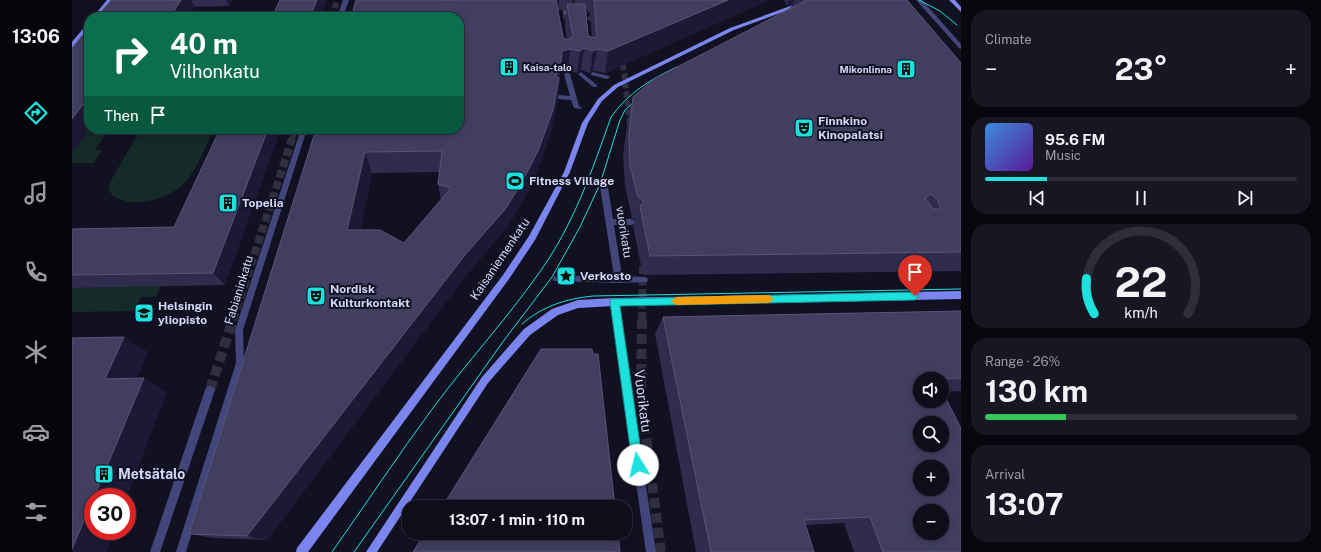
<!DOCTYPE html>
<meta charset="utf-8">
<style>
:root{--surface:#0e0d1a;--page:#171623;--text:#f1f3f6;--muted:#9b9ca2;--line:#2e2d39;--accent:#1ce1dd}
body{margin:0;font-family:"Public Sans",sans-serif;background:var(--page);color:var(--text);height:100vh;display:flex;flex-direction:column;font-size:15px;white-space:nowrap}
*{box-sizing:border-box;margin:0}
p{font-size:13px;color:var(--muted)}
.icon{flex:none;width:22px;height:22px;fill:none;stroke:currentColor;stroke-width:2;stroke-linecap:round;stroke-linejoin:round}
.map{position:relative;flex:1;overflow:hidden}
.details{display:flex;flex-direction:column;gap:10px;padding:10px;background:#08070e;width:360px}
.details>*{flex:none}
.hud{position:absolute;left:12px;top:12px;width:380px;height:122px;border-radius:16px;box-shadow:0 2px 10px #0003,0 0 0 1px var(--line);background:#0b6e4f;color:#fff;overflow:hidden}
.buttons{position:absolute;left:841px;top:372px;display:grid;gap:8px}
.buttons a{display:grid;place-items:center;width:36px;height:36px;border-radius:50%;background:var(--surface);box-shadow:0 2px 10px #0003,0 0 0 1px var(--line);font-size:20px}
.speed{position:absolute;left:12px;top:488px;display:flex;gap:8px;font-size:20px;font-weight:700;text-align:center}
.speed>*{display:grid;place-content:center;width:52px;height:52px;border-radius:50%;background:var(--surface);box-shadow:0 2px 10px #0003,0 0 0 1px var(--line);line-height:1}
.speed .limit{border:6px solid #d22;background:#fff;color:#111}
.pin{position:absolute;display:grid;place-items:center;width:34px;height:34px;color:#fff;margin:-41px -17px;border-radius:50% 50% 50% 0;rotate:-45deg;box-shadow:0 0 4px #0007}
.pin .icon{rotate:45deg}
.me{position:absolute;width:44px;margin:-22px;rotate:351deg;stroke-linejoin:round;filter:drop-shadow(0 0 3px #0008)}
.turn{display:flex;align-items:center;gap:14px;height:84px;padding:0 20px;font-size:18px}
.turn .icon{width:52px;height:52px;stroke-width:2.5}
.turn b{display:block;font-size:28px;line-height:34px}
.then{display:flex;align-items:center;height:38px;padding:0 20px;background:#0003;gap:8px;font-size:15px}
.big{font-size:30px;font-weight:700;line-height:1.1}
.details .widget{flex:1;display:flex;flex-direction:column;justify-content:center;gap:6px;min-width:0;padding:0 14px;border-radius:16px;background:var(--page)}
.details .dial{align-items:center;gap:0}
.dial svg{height:104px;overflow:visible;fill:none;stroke:var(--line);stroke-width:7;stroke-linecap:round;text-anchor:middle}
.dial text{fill:var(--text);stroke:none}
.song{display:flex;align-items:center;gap:12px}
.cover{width:48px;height:48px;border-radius:6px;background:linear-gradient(135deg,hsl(210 70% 55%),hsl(270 70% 35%))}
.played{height:4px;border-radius:2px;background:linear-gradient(90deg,var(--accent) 20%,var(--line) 20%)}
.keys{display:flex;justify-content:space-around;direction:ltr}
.heat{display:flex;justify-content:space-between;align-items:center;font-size:22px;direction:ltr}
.charge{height:6px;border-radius:3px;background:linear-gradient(90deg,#34c759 26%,var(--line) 0)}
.trip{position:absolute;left:330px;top:500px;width:230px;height:40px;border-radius:16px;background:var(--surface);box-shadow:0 2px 10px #0003,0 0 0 1px var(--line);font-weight:700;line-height:40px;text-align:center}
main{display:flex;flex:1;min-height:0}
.dock{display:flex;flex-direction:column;width:72px;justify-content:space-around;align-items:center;background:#06050a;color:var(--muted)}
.dock .icon{width:28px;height:28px}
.dock .on{color:var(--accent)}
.dock b{font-size:18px;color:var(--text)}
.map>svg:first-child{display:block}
.green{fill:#152b28}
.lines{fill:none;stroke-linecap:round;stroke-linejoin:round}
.street-tunnel-far2{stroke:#302f42;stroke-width:6;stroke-dasharray:6 3;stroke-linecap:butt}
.street-tunnel-far1{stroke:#302f42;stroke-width:8;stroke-dasharray:8 3.5;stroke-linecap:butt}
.street-tunnel{stroke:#302f42;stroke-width:10;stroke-dasharray:10 5;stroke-linecap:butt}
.street{fill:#42467b;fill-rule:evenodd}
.secondary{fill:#7a85ee;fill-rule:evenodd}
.tram{stroke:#1ce1dd;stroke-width:1}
.wall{fill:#2f2c4e;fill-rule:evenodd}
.shaded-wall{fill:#1c1935}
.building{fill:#413e60;stroke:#585678;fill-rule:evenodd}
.route{fill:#1ce1dd;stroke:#129290}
.slow{fill:#f59e0b}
.labels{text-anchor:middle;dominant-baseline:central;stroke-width:4;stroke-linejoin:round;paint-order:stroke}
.far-poi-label{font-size:10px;font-weight:bold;fill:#d7d7fa;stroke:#121122;text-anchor:start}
.poi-label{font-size:12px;font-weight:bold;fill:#d7d7fa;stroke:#121122;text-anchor:start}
.street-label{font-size:12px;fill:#d7d7fa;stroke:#121122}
.near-street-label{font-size:14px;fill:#d7d7fa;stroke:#121122}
.near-poi-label{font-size:14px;font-weight:bold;fill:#d7d7fa;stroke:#121122;text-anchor:start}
</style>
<main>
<nav class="dock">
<b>13:06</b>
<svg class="icon on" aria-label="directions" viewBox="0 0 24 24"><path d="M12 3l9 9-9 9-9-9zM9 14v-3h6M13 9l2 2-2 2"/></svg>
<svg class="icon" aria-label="music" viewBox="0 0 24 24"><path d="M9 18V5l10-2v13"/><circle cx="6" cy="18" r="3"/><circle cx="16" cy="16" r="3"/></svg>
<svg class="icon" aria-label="phone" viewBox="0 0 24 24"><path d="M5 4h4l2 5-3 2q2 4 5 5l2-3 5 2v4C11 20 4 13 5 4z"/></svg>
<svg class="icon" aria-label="climate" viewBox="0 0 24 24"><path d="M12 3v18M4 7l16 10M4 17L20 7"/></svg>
<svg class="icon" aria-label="car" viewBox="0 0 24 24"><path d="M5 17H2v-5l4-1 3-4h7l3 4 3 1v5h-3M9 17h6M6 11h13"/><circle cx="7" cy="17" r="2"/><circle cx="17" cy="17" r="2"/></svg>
<svg class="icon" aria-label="filters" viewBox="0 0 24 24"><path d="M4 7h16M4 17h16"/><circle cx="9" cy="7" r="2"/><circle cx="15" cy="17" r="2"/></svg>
</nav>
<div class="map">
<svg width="889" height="552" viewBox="0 0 889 552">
<rect width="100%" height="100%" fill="#121122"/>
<g class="green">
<path d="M189,12l6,2v3h-60l10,-4z"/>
<path d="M17,129h20l-14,21h7l-8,13h-22v-9z"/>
<path d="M69,129h73c-16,32 -22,62 -61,71 -9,2 -21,4 -30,0 -9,-3 -15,-6 -14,-16z"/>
<path d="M89,286l-5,11h-15l-6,14 -63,1v-24z"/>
</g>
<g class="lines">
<g class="street-tunnel-far2">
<path d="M495,0l33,25"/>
<path d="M260,17l5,-17"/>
<path d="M548,56l4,14 6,56"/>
<path d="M220,140l3,-11"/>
</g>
<g class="street-tunnel-far1">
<path d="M161,320l59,-181"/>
<path d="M570,320l1,-55"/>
</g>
<g class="street-tunnel">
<path d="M570,319l-1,79 20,154"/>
<path d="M138,390l23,-71"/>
</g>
<g class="street">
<path d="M271,0h6l-6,17h-6z"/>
<path d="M844,0h6l39,44v5l-2,-1z"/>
<path d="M495,72l3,2 9,32 3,2 -1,1 -7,-1 -3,-8 -13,-1 -3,-2 3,-2 12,1 -6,-22z"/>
<path d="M509,72l16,13v2h-4l-14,-12 -1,-1z"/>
<path d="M521,72l16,4 1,1 -3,2 -16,-4v-2z"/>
<path d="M229,129h6l-64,201 1,33 -58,189h-10l60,-189 -1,-33z"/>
<path d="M532,184l4,3 5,32h19l4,3 -4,3h-18l8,51 22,1 3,1 1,2 -1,2 -28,1 -65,-2 -1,-2 1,-2 3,-1h57l-14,-89z"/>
<path d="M542,298l3,1 1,3 38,250h-10l-36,-250 1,-3z"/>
<path d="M138,386l3,1 2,3 -55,162h-10l55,-162 2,-3z"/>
</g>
<g class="secondary">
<path d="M35,0h6l-14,17h-6z"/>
<path d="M735,0h8l-81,30 -116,57 -16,14 -14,22 -18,49 -35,68 -26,39 -201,273h-12l1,-4 206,-273 26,-39 35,-64 18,-49 16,-24 16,-14 116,-57z"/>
<path d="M877,0h6l6,7v5z"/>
<path d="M17,23v5l-15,19 -2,1v-6l15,-18z"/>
<path d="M889,291v8l-347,7 -36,2 -20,7 -28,20 -42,48 -111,169h-11l116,-175 42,-48 28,-20 26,-9 36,-2z"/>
</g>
<g class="tram">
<path d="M847,0l21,11 17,14"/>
<path d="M450,324c21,-18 43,-25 71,-28l368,-7"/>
<path d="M260,552c34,-48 66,-97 101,-144 34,-46 73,-88 106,-135 34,-47 53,-102 72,-156 17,-24 40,-38 66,-50"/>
<path d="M282,552l148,-209 50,-66 28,-50 20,-43 20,-64 5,-10 16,-14"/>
</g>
</g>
<g class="wall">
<path d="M39,0h121l-3,6 -34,1z"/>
<path d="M284,0h213v4h6l-1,-4h195l-164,73 -12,-2 -3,2 -9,-3 -4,3 -9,-2 -8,2 -2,27 -7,32 -14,40 -15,31 -15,24 -39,46 -201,267 -53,-2 -25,-4zM486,10h8v1h-3v8h2v7l2,14 -4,-3zM514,10h1l3,3 2,25 -4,-2zM367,172l-1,12 3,16 -37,43 -44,-13 12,-57z"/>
<path d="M712,0h123l54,63v208l-318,4 -10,-49 2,-6 -3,-2 -7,-32 -2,-31 5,-36 5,-22 157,-89 3,-4 -6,2z"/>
<path d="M102,227l51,58 -153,3v-59z"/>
<path d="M889,311v80l-19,1 19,160h-107l-10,-29 -39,2 9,27h-118l-41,-218 8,-17zM848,379h22v22z"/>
</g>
<g class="shaded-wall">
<path d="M109,0h10l4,7 -7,10h-18z"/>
<path d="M154,0h6l-3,6z"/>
<path d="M245,0h10l-6,17h-11z"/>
<path d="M482,0h5l-1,10z"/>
<path d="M656,0h41l-164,73 3,-22z"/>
<path d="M717,0h5l-1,4 -6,2z"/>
<path d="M512,48l-3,22 -4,3 3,-22z"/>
<path d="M498,49l-2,22 -8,2 -2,27 -7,32 -14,40 -15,31 -15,24 -39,46 -201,267 -20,-4 307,-439 2,-32 6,-14z"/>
<path d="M525,49l-4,22 -3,2 3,-22z"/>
<path d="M17,96v33l-17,25v-35z"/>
<path d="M196,129h13l-56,156 -12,-12z"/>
<path d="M293,152l7,21 -16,76 -9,-19z"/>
<path d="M52,337l24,15 -17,40 -26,-13z"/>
<path d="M72,378l23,14 -40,105h-33z"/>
<path d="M21,499v32h21l-8,21h-34v-3z"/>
</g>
<g class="building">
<path d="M39,0h70l-11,17h-73z"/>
<path d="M208,0h37l-7,17h-38z"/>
<path d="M284,0h200l7,37 4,3 6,-3 -6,-33h18l3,32 7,2 2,-1 -3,-37h134l-120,51 -11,-2 -4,2 -9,-3 -4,3 -10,-2 -8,2 -1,11 -5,3 4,3v4l-5,3 4,3 -6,32 -15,41 -16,31 -15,25 -42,48 -218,281 -58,-2 127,-405h143v-112h-108zM370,151l-4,33 13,4 -47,55 -24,-13h-33l18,-78z"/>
<path d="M733,0h102l54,63v189l-311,4 -10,-50 4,-4 -6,-5 -8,-32 -1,-31 4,-37 21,-18 151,-78zM859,194l8,8 1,7h-7l-8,-11z"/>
<path d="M491,11h3v3h-2z"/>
<path d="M17,27v69l-17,23v-71z"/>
<path d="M148,129h48l-55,144 -141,2v-46l102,-2z"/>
<path d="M889,311v67l-41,1v22h22v-10l19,37v124h-78l-13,-35 -66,3 10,32h-103l-48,-235zM848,423h22v22h-22zM848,467h22v22h-22zM848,511h22v22h-22z"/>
<path d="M52,337l-19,42 39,-1 -50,119h-1v2l-21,50v-211z"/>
<path d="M469,349h51l1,5h5l17,153h-173z"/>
<path d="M353,533h193l2,19h-207z"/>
</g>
<path class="route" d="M843,292l4,4 -4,4 -295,6 23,159 -1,4 -4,2 -5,-2 -23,-167 1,-3z"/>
<path class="slow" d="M697,295l5,4 -5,4 -93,2 -5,-4 5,-4z"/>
<defs>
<symbol id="building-square" viewBox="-11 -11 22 22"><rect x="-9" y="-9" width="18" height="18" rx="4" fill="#1ce1dd" stroke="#121122"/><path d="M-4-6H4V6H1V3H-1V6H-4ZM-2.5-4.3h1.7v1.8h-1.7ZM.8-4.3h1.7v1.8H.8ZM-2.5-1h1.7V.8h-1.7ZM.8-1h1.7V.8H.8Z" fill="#111"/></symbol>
<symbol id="theatre-square" viewBox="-11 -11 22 22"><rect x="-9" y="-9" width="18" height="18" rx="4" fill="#1ce1dd" stroke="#121122"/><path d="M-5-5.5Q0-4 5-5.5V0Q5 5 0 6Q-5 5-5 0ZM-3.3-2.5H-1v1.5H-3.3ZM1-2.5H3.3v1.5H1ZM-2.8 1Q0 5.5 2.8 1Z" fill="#111"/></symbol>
<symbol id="stadium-square" viewBox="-11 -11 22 22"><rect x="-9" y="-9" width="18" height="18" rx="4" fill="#1ce1dd" stroke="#121122"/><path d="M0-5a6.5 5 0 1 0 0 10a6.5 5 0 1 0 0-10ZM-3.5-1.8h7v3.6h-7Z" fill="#111"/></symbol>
<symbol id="sight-square" viewBox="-11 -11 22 22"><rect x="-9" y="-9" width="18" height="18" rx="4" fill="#1ce1dd" stroke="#121122"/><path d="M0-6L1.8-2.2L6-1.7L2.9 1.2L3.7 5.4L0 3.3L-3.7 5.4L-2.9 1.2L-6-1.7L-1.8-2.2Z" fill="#111"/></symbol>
<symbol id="university-square" viewBox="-11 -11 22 22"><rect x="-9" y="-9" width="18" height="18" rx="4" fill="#1ce1dd" stroke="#121122"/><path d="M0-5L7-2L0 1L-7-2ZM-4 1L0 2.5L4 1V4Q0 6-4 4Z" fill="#111"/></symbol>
</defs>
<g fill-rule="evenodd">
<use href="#building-square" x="426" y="56" width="22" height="22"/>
<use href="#building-square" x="823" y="58" width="22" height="22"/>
<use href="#theatre-square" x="721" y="117" width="22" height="22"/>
<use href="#stadium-square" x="432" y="170" width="22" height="22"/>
<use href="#building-square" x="145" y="192" width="22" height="22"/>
<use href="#sight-square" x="483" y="265" width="22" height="22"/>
<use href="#theatre-square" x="233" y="285" width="22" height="22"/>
<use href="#university-square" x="61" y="302" width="22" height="22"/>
<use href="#building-square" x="21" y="463" width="22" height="22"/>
</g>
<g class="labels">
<g class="far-poi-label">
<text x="451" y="67">Kaisa-talo</text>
<text x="820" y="69" text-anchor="end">Mikonlinna</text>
</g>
<g class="poi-label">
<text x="746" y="121">Finnkino<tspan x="746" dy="14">Kinopalatsi</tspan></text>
<text x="457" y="181">Fitness Village</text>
<text x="170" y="203">Topelia</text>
<text x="508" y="276">Verkosto</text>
<text x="258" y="289">Nordisk<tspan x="258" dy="14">Kulturkontakt</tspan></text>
<text x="86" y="306">Helsingin<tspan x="86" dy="14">yliopisto</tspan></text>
</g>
<g class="street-label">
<text transform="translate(552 232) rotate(81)">vuorikatu</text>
<text transform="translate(428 259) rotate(-56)">Kaisaniemenkatu</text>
<text transform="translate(167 290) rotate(-73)">Fabianinkatu</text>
</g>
<g class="near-street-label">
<text transform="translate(571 401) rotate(83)">Vuorikatu</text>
</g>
<g class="near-poi-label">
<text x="46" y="474">Metsätalo</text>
</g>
</g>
</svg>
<div class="buttons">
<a><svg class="icon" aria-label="sound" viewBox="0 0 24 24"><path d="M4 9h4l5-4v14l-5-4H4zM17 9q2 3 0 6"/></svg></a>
<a><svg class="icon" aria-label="search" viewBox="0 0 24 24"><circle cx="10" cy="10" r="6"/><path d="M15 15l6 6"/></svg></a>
<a>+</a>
<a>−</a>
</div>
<div class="speed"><div class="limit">30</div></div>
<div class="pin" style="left:843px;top:296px;background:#d93025"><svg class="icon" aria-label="arrive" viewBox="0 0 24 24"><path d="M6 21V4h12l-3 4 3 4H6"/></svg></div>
<svg class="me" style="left:566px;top:465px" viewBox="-20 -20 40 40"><circle r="19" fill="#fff"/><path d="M0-13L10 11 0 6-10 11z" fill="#1ce1dd"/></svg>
<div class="trip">13:07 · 1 min · 110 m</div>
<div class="hud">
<div class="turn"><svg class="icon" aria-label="right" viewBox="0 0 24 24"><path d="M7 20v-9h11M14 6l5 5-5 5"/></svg><div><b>40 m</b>Vilhonkatu</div></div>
<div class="then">Then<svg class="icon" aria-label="arrive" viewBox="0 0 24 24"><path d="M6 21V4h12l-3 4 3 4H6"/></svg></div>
</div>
</div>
<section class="details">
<div class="widget"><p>Climate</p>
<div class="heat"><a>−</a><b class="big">23°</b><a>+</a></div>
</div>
<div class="widget">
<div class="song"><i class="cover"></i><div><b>95.6 FM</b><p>Music</p></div></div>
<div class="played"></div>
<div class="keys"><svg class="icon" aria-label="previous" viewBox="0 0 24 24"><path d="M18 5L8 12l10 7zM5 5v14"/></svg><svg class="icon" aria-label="pause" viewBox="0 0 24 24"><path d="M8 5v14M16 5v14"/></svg><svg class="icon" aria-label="next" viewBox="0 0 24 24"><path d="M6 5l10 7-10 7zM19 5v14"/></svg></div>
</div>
<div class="widget dial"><svg viewBox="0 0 100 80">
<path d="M14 69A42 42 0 1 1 86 69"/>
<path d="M14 69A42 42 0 0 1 8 42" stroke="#1ce1dd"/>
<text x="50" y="56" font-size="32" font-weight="700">22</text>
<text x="50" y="72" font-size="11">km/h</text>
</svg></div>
<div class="widget"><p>Range · 26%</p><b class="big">130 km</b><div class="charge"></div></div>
<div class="widget"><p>Arrival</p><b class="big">13:07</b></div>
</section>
</main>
